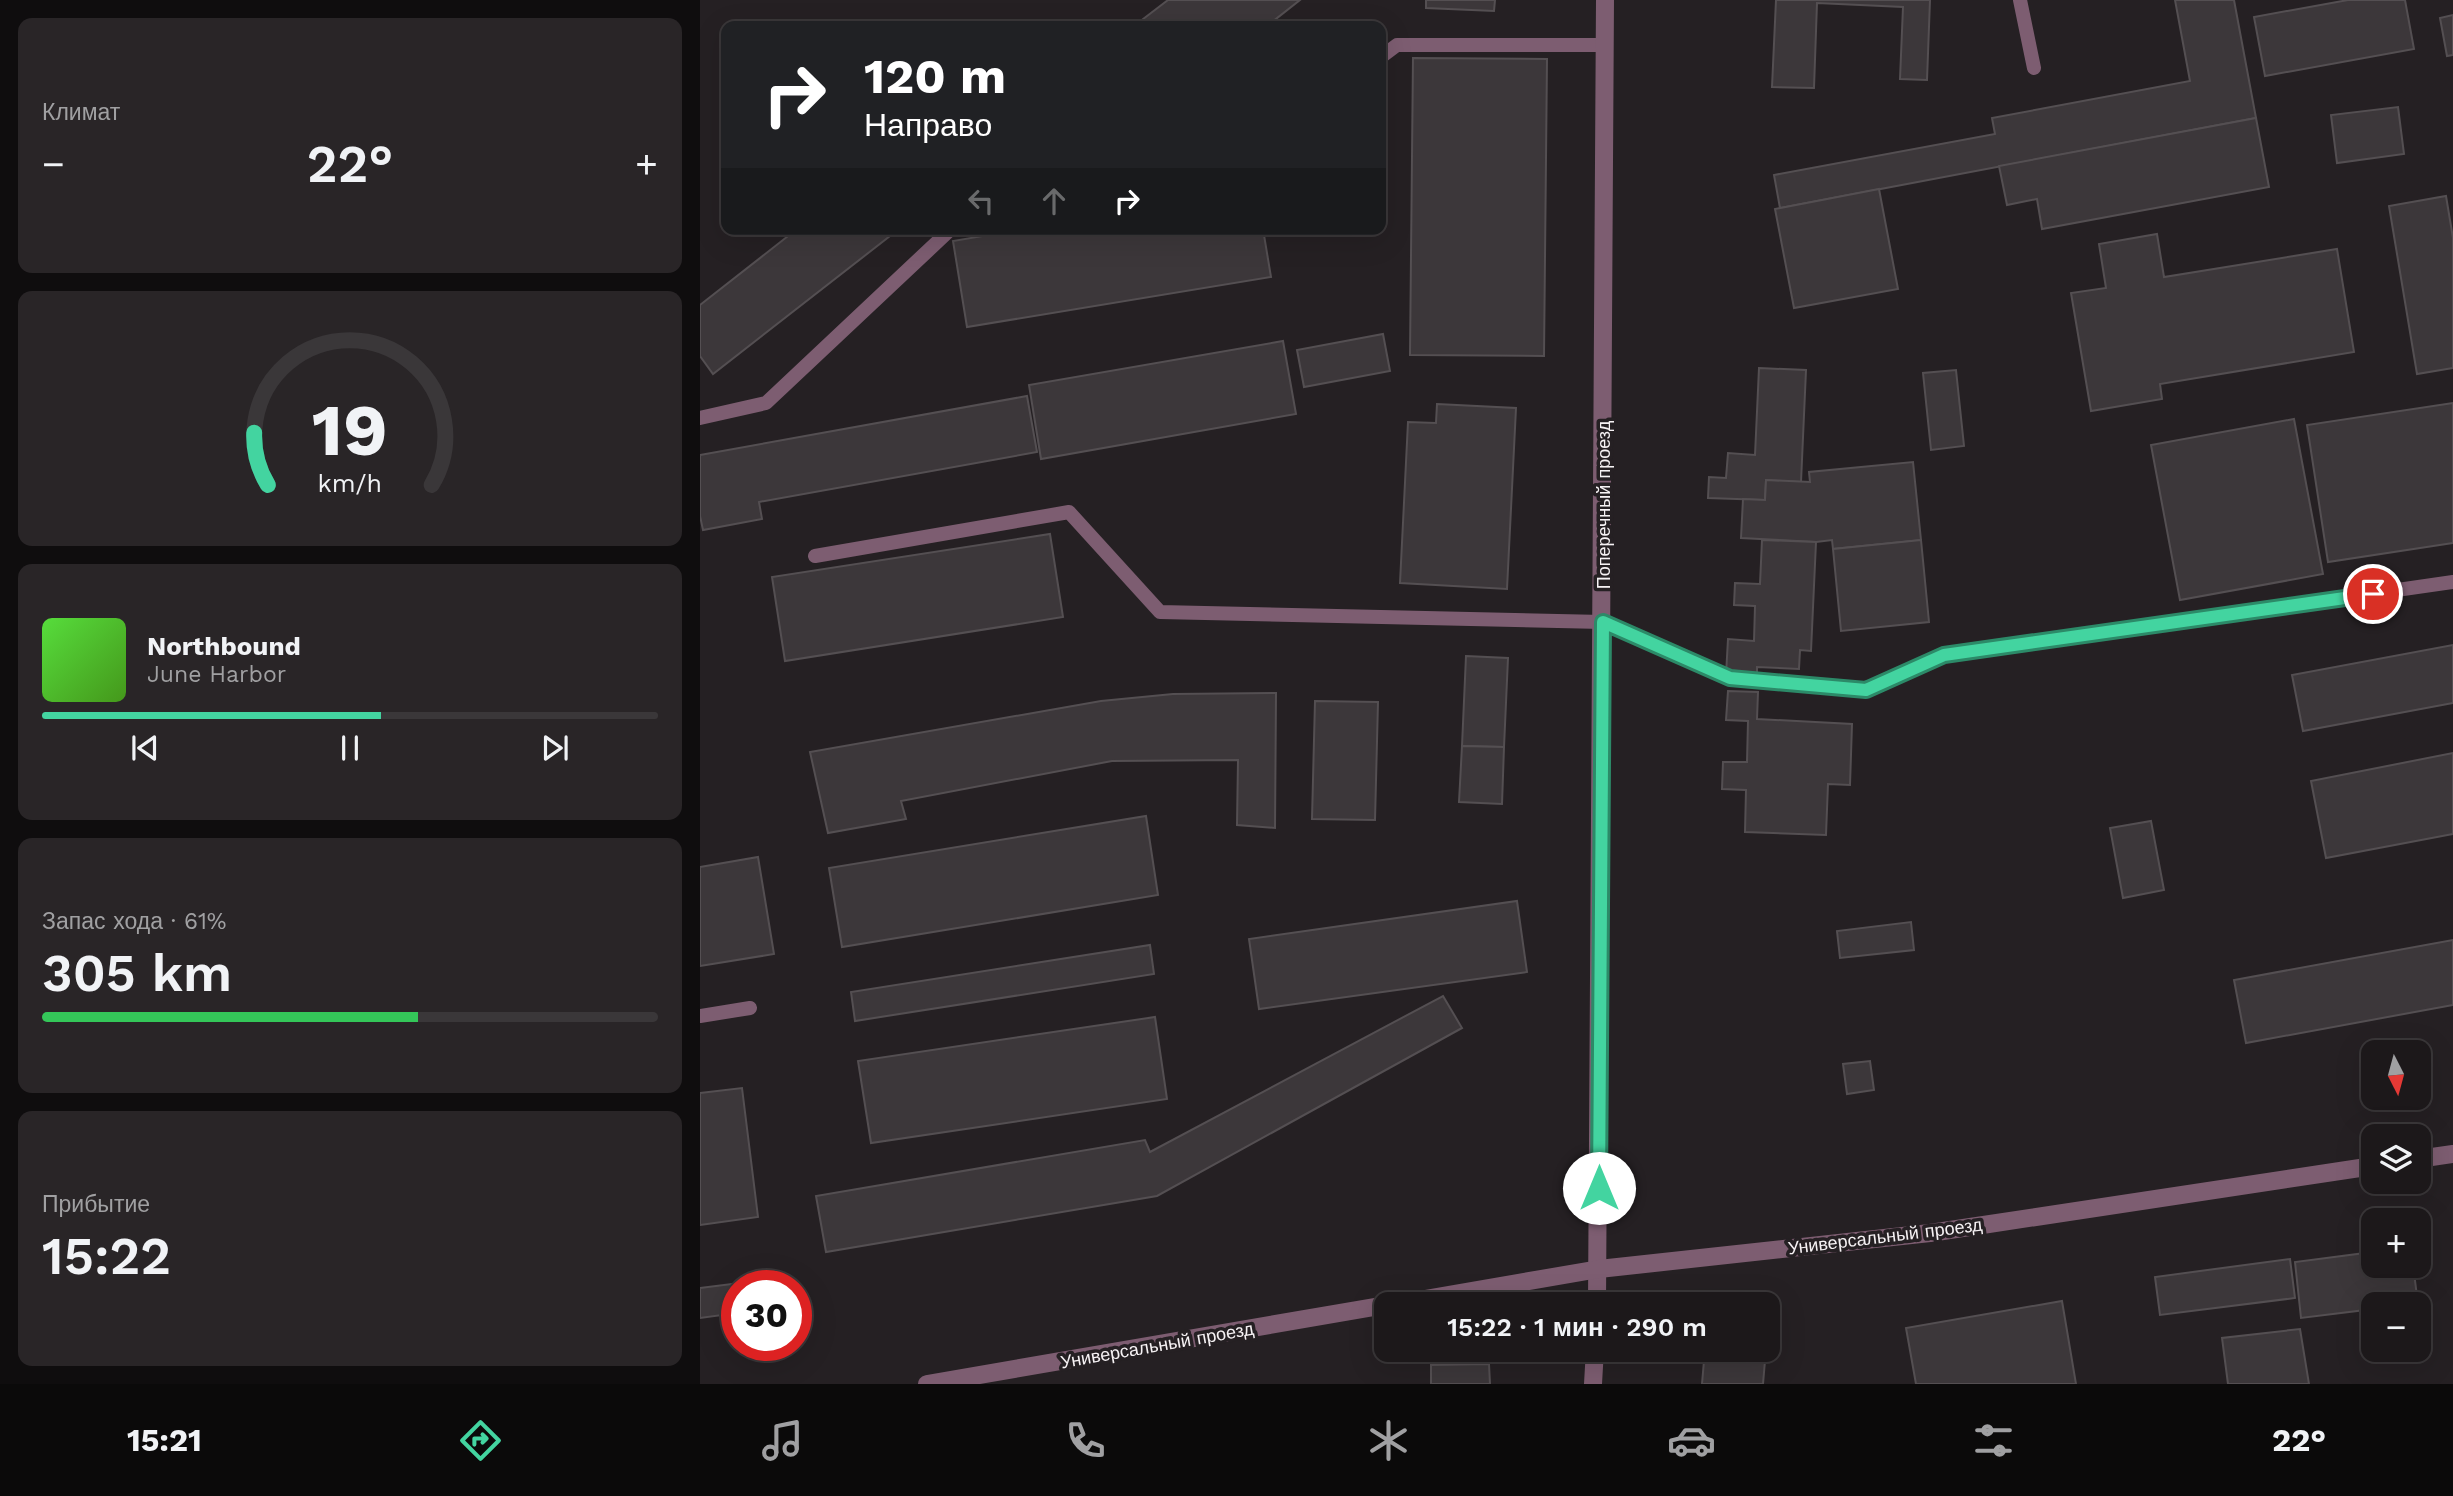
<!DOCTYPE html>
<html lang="ru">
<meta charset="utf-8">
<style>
:root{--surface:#1c181a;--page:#292527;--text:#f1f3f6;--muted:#a0a0a2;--line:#3a3739;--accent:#43d4a0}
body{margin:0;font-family:"Work Sans",sans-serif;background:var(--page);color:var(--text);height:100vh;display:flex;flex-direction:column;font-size:26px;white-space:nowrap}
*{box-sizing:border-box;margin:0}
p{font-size:23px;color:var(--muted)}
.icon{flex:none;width:38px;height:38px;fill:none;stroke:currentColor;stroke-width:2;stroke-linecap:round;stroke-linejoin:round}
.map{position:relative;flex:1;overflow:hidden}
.drawer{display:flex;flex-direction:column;gap:18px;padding:18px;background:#0f0d0e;width:700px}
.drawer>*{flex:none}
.hud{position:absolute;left:21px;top:21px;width:665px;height:214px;border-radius:14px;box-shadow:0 7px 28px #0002,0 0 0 2px var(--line);background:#202124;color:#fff;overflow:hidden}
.needle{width:46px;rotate:174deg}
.buttons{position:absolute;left:1661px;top:1040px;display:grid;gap:14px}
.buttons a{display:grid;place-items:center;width:70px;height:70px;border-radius:14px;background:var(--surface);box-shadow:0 7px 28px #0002,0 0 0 2px var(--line);font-size:35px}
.speed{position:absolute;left:21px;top:1270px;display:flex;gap:14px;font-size:35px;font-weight:700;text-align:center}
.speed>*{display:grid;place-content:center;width:91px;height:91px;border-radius:50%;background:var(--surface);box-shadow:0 7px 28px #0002,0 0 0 2px var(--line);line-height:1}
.speed .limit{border:10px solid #d22;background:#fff;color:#111}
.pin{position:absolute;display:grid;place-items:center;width:60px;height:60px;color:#fff;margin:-30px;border:4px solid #fff;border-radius:50%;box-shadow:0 2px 7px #0007}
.me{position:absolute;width:77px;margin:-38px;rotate:0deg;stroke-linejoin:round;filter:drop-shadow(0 0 5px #0008)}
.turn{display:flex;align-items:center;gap:24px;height:147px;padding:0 28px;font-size:32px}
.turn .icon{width:91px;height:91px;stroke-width:2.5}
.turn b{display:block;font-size:49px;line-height:60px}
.lanes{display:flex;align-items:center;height:66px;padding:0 28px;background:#0003;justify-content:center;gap:35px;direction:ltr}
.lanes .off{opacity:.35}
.big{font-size:52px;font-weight:600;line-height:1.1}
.drawer .widget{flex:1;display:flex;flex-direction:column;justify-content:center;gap:10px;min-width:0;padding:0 24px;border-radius:14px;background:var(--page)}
.drawer .dial{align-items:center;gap:0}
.dial svg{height:182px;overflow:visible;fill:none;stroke:var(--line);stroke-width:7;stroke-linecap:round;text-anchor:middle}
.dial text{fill:var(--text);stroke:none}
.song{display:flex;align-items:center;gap:21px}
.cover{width:84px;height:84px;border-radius:10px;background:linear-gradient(135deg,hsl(110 70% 55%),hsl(100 70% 35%))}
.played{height:7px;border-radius:4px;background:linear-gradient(90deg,var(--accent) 55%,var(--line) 55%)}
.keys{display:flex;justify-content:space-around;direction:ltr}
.heat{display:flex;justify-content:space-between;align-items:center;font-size:38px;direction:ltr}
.charge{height:10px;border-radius:5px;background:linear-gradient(90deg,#34c759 61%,var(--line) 0)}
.trip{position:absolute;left:674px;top:1292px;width:406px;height:70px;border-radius:14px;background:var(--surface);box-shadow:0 7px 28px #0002,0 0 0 2px var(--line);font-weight:600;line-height:70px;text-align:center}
.menu{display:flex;height:112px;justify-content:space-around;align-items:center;background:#0b0a0a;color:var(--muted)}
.menu .icon{width:49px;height:49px}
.menu .selected{color:var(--accent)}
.menu b{font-size:32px;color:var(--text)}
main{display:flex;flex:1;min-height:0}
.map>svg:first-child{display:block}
.building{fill:#3c373a;stroke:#544f52;stroke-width:2}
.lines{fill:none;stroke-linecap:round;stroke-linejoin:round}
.service{stroke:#7d5d71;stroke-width:14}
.minor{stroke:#7d5d71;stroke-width:18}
.tertiary{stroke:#7d5d71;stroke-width:18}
.route-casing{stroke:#2c8a68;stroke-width:18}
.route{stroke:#43d4a0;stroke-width:12}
.labels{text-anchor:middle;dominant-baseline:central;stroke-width:7;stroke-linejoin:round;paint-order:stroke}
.street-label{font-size:18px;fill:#f6f2f4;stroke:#252023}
</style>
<main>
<section class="drawer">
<div class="widget"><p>Климат</p>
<div class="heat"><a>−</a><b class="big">22°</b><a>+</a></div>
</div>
<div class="widget dial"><svg viewBox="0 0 100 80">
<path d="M14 69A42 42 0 1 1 86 69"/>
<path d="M14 69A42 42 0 0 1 8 46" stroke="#43d4a0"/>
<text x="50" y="56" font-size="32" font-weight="700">19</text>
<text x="50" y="72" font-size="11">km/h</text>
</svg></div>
<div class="widget">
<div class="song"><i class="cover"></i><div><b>Northbound</b><p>June Harbor</p></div></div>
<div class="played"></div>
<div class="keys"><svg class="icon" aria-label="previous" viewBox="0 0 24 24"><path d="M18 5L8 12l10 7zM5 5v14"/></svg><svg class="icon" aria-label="pause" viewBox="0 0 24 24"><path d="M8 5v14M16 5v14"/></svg><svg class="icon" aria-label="next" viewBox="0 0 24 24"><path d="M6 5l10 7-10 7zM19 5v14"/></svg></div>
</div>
<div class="widget"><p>Запас хода · 61%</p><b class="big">305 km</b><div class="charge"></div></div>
<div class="widget"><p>Прибытие</p><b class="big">15:22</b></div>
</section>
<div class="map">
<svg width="1753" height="1384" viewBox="0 0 1753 1384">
<rect width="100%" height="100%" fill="#252023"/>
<g class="building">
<path d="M468,0h132l-33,26h-133z"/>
<path d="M726,0h69l-1,11 -68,-3z"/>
<path d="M1076,0h154l-3,80 -27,-1 3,-72 -86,-4 -3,85 -42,-1z"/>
<path d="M1475,0h59l22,118 -476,90 -6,-33 221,-41 -3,-16 198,-37z"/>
<path d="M1648,0h57l9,49 -149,27 -11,-59z"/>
<path d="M1753,15v40l-6,1 -7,-38z"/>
<path d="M713,58l134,1 -3,297 -134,-1z"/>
<path d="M1698,107l6,47 -67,9 -6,-48z"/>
<path d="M1556,118l13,69 -227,42 -5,-30 -30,6 -8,-39z"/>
<path d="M1179,189l19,100 -104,19 -19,-99z"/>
<path d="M1746,196l7,42v130l-36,6 -28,-168z"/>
<path d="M97,229h102l-186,145 -13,-18v-51z"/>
<path d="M324,229h239l8,48 -304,50 -14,-86z"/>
<path d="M1457,234l7,43 173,-28 17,103 -194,32 2,15 -71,12 -20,-118 35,-5 -7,-44z"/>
<path d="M683,334l7,37 -86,16 -7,-37z"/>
<path d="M583,341l13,73 -255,45 -12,-74z"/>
<path d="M1059,368l47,2 -5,112 -35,-2 -1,20 -57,-2 1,-21 17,1 2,-25 27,2z"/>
<path d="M1256,370l8,76 -33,4 -8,-77z"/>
<path d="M327,396l10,56 -278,50 3,17 -59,11 -3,-14v-61z"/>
<path d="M1753,403v140l-125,19 -21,-137z"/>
<path d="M737,404l79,4 -9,181 -107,-6 8,-161 28,1z"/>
<path d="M1594,419l29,155 -143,26 -29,-155z"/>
<path d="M1213,462l8,78 -88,9 -1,-9 -16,2 -75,-4 2,-39 22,1 1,-20 44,2 -1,-10z"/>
<path d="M350,534l13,83 -278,44 -13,-84z"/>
<path d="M1062,540l54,2 -5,109 -11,-1 -1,19 -42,-2v10l-31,-2 2,-36 26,2 1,-35 -21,-1 1,-22 25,1z"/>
<path d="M1221,540l8,82 -88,9 -8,-82z"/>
<path d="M1753,645v58l-150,28 -11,-56z"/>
<path d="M766,656l42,2 -4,89 -42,-1z"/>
<path d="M1028,691l30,1 -1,27 95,5 -2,61 -22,-1 -2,51 -81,-3 1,-42 -24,-1 1,-27h24l1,-41 -22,-1z"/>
<path d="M576,693l-1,135 -38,-3 1,-65 -126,1 -211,40 5,18 -78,14 -18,-81 291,-51 72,-7z"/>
<path d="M615,701l63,1 -3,118 -63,-1z"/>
<path d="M762,746l42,1 -2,57 -43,-2z"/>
<path d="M1753,753v81l-127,24 -15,-77z"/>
<path d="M446,816l12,79 -316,52 -13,-79z"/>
<path d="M1451,821l13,69 -41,8 -13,-70z"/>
<path d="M58,857l16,97 -74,12v-99z"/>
<path d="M817,901l10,71 -268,37 -10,-70z"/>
<path d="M1211,922l3,28 -74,8 -3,-27z"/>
<path d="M1753,940v65l-207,38 -12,-63z"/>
<path d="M450,945l4,29 -299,47 -4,-29z"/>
<path d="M743,996l19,32 -305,168 -331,56 -10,-56 329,-56 5,12z"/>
<path d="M455,1017l12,82 -296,44 -13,-82z"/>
<path d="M1170,1061l4,29 -27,4 -4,-30z"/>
<path d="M42,1088l16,129 -58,8v-132z"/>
<path d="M1673,1252v13h40l5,39h-45v5l-72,9 -6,-56z"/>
<path d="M1590,1259l5,39 -135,17 -5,-38z"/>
<path d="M63,1280l1,6h-27v27l-37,5v-30z"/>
<path d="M1362,1301l14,83h-160l-10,-56z"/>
<path d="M1600,1329l9,55h-81l-6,-46z"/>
<path d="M1005,1349h61l-3,35h-61z"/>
<path d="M789,1364l1,20h-59v-19z"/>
</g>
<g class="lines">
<g class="service">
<path d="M1320,0l14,68"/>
<path d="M681,57l16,-12h209"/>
<path d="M0,418l66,-15 185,-174"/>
<path d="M115,556l254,-44 91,100 443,10 127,57 136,11 78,-35 509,-73"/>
<path d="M0,1016l50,-8"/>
</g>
<g class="minor">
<path d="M897,1304l8,-1304"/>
<path d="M893,1384l2,-35"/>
</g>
<g class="tertiary">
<path d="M1718,1159l35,-5"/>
<path d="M696,1304l203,-35 331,-36 443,-67"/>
<path d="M227,1384l459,-79"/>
</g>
</g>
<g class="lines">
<defs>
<path id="route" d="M899,1188l4,-566 127,56 136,12 78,-35 429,-61"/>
</defs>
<use href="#route" class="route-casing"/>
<use href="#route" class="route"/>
</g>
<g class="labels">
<g class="street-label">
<text transform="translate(903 505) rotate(-90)">Поперечный проезд</text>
<text transform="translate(1185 1236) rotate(-7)">Универсальный проезд</text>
<text transform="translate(457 1345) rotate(-10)">Универсальный проезд</text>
</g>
</g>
</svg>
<div class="buttons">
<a><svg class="needle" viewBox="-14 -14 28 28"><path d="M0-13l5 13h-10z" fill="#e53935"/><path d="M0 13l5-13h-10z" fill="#a0a0a2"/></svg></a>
<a><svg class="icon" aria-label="layers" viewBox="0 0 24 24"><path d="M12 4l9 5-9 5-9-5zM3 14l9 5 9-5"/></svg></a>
<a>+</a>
<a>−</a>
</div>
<div class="speed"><div class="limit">30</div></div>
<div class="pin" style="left:1673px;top:594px;background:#d93025"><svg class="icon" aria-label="arrive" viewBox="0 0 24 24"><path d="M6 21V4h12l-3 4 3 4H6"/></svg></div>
<svg class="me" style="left:899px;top:1188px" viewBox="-20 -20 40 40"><circle r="19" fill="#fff"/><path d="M0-13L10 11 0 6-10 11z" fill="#43d4a0"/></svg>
<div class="trip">15:22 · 1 мин · 290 m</div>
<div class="hud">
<div class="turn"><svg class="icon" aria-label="right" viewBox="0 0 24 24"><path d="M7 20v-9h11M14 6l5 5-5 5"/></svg><div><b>120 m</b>Направо</div></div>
<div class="lanes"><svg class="icon off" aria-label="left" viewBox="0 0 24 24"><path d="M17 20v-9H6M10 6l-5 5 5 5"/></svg><svg class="icon off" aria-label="ahead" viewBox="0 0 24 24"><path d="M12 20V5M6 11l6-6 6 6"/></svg><svg class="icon" aria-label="right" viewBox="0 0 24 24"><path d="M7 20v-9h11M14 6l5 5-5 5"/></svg></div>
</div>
</div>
</main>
<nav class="menu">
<b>15:21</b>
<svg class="icon selected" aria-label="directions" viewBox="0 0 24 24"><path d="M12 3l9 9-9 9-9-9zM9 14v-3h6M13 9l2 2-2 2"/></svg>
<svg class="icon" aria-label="music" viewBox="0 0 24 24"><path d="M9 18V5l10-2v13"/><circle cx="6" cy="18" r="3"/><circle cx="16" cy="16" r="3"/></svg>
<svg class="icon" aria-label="phone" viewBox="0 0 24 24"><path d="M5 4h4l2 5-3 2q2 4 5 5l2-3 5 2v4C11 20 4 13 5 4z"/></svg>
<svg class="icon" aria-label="climate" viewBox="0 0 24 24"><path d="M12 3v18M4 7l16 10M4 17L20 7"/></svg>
<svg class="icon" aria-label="car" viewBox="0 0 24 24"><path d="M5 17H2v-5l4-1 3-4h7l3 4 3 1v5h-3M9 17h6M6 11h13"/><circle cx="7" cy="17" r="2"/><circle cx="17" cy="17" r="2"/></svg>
<svg class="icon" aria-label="filters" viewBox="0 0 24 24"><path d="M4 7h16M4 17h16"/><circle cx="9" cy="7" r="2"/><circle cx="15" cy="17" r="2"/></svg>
<b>22°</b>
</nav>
